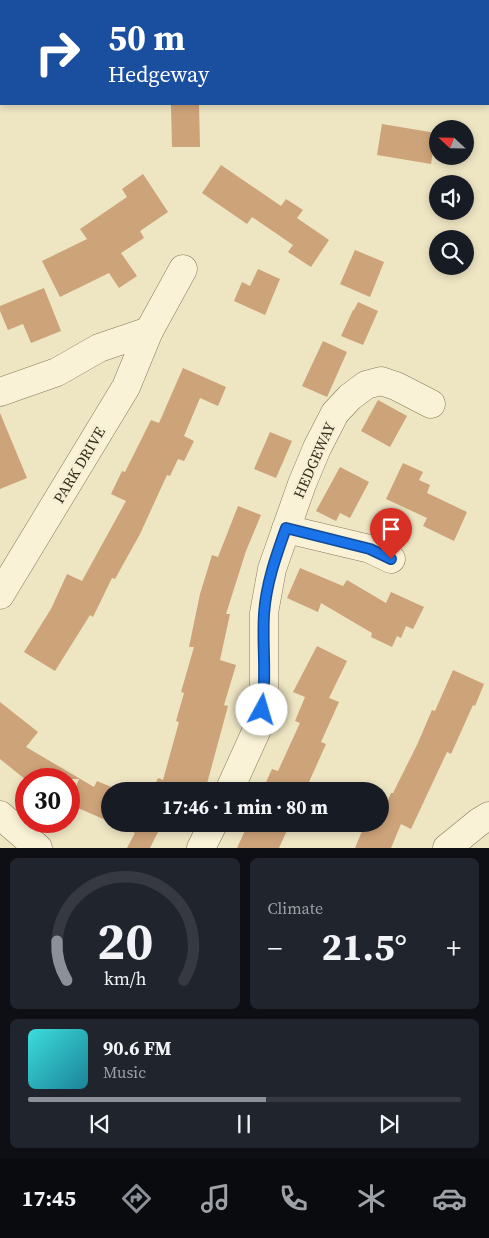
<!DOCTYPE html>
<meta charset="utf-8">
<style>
:root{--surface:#171b24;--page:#20242c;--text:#f1f3f6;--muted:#9ea1a6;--line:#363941;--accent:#8c9099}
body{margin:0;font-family:"Source Serif 4",serif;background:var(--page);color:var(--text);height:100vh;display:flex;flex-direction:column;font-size:19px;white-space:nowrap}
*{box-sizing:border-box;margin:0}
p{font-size:16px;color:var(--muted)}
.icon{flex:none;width:28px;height:28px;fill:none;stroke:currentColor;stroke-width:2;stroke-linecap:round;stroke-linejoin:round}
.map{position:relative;height:848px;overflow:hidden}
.details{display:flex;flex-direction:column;gap:10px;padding:10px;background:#0d0f14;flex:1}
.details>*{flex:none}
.hud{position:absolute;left:0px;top:0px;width:490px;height:105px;box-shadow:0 2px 8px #0003;background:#1a4fa0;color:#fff;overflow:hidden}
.needle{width:32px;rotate:292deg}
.controls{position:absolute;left:429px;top:120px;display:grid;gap:10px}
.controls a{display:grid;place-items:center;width:45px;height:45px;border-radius:50%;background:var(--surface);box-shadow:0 2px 8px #0003;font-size:25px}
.speed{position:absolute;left:15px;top:768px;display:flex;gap:10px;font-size:25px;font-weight:700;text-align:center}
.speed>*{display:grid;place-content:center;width:65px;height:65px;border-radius:50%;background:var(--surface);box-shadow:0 2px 8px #0003;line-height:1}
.speed .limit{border:8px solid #d22;background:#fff;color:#111}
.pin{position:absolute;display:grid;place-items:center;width:42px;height:42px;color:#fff;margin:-51px -21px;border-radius:50% 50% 50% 0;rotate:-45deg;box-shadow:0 0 5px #0007}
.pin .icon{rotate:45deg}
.me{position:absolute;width:55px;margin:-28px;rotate:6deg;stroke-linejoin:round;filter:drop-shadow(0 0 4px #0008)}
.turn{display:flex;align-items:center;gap:18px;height:105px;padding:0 25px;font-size:22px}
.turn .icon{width:65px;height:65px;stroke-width:2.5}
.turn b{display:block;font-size:35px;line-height:42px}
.big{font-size:38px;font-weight:700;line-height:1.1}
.details .card{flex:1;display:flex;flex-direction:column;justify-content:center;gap:8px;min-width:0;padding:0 18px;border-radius:8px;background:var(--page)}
.details .dial{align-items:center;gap:0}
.dial svg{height:130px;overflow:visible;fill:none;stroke:var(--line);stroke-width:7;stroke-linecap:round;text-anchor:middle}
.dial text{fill:var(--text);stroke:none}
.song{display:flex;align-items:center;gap:15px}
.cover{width:60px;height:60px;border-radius:8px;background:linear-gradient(135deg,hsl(180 70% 55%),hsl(190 70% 35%))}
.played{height:5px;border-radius:2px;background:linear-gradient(90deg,var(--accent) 55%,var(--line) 55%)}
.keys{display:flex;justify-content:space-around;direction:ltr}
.heat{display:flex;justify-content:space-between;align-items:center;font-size:28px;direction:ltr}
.details .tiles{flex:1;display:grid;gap:10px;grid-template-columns:1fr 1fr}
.card:last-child{grid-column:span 2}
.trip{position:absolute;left:101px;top:782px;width:288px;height:50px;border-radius:25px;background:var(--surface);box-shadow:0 2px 8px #0003;font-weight:700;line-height:50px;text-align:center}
.dock{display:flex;height:80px;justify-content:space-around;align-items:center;background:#090b0e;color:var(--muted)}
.dock .icon{width:35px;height:35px}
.dock .active{color:var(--accent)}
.dock b{font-size:22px;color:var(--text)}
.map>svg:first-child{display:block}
.building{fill:#cda379}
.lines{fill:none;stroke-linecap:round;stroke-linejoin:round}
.minor-casing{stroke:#89775a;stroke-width:29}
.minor{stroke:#f9f2d7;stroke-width:28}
.route-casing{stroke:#114b97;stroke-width:12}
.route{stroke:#1a73e8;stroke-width:9}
.labels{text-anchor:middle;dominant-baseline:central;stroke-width:5;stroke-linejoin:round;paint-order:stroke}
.street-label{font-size:15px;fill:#392d1e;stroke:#f6efd3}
</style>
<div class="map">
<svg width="489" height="848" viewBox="0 0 489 848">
<rect width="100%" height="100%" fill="#eee5c3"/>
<g class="building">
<path d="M199,104l1,43h-28l-1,-42z"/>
<path d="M382,124l54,9 -5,31 -54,-9z"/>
<path d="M221,165l60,41 5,-7 17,11 -6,8 32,22 -18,27 -23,-15 5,-7 -41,-28 -5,7 -45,-31z"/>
<path d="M143,174l25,38 -28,19 4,7 -23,15 16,23 -18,12 -10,-15 -49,24 -18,-36 45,-22 -7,-10 47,-32 -5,-8z"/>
<path d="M355,250l29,12 -14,35 -30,-13z"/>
<path d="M258,269l22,10 -15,36 -31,-14 8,-19 8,4z"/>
<path d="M44,288l17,43 -30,12 -8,-19 -15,6 -8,-19v-5z"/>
<path d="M358,302l20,9 -15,34 -22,-9 12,-26h1z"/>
<path d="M323,341l24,11 -20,45 -25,-11z"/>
<path d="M183,368l43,19 -8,19 -18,-8 -16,38 10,5 -10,20 -6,-2 -8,17 -3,-1 -27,59 -25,45 -3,-1 -19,39 -3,-2 -35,56 -31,-19 27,-43 16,-35 15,7 44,-80 -15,-7 11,-23 3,1 26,-52 8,3z"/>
<path d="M378,400l29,16 -17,31 -29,-16z"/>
<path d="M0,413l27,65 -27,11z"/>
<path d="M270,432l22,9 -16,37 -22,-9z"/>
<path d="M403,463l20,9 -4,8 11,5 -3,8 40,19 -13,29 -31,-15 4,-8 -41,-19z"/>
<path d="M340,467l29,15 -19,36 -10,-5 -4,8 -20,-10z"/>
<path d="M238,506l23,9 -15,36 -20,63h4l-10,46 16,5 -12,40 4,1 -23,85h-53l6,-13 5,2 16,-58 -3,-1 8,-28 -3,-1 13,-45h-5l11,-53 12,-39 6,2z"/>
<path d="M300,568l43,18 4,-6 39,23 5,-11 33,15 -11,22 -7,-3 -5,12 -4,-2 -5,11 -21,-10 1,-4 -51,-30 -3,9 -31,-14z"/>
<path d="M317,646l30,15 -18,37 10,4 -18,40 5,2 -21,47h-43l10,-22 6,2 22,-48 -5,-2 10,-24 -12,-5z"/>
<path d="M453,670l31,14 -9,22 -2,-1 -22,49 -4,-2 -36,77 -10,-5 -10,24h-36l10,-24h15v-6l11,-25h2l24,-48 15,-35 3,1z"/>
<path d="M0,702l38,30 -12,15 68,40 3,-6 24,10h-11v31l-41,-18 10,-25h-54l-25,-20z"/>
<path d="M114,824h48l-12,24h-23l8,-15z"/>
<path d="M248,824h42l-11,24h-42z"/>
</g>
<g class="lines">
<defs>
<g id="minor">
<path d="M0,392l57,-20 42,-24 50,-17"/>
<path d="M286,529l84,20 21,10"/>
<path d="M0,595l126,-208 23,-56 34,-62"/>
<path d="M229,791l30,-66 5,-30v-82l8,-44 30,-85 15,-36 18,-35 15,-16 16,-12 15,-4 15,5 35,18"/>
<path d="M0,815l38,33"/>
<path d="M201,848l12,-24"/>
<path d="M447,848l32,-26 10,-6"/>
</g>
</defs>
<use href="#minor" class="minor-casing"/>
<use href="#minor" class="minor"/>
</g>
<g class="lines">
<defs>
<path id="route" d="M262,710c5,-32 0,-64 2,-96 2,-30 12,-58 22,-86l84,21 21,10"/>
</defs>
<use href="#route" class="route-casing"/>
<use href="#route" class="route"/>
</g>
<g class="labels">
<g class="street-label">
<text transform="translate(314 460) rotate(-66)">HEDGEWAY</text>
<text transform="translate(79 465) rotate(-59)">PARK DRIVE</text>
</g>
</g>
</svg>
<div class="controls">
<a><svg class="needle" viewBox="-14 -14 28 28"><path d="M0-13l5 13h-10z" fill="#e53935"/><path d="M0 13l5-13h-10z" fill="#9ea1a6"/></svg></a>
<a><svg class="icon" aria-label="sound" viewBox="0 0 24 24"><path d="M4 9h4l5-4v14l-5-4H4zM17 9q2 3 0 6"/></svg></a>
<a><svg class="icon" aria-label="search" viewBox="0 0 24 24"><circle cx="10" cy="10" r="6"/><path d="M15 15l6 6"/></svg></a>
</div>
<div class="speed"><div class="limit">30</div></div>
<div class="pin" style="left:391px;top:559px;background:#d93025"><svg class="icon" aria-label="arrive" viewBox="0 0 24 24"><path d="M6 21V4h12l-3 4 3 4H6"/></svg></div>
<svg class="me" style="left:262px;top:710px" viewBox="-20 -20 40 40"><circle r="19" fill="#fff"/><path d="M0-13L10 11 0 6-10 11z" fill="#1a73e8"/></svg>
<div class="trip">17:46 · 1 min · 80 m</div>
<div class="hud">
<div class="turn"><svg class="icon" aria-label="right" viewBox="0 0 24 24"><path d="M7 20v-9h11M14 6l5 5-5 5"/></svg><div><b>50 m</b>Hedgeway</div></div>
</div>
</div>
<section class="details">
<div class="tiles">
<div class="card dial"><svg viewBox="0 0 100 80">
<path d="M14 69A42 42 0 1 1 86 69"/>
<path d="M14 69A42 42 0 0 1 8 45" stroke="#8c9099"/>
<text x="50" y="56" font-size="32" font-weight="700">20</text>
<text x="50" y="72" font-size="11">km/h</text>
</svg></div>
<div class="card"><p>Climate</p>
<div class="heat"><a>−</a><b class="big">21.5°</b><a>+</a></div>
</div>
<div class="card">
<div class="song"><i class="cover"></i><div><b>90.6 FM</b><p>Music</p></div></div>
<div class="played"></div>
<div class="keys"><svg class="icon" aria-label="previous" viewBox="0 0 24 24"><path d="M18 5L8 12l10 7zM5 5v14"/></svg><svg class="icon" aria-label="pause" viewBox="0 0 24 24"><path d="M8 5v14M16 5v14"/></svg><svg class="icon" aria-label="next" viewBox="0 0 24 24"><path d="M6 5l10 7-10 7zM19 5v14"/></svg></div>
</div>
</div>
</section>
<nav class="dock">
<b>17:45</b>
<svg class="icon active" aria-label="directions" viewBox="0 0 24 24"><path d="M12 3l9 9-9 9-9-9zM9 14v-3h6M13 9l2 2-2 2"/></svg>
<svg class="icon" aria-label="music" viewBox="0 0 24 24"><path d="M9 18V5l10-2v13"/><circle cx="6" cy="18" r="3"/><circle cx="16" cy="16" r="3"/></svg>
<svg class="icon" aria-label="phone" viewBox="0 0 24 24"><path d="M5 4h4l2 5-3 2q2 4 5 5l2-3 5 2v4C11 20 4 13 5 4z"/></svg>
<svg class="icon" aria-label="climate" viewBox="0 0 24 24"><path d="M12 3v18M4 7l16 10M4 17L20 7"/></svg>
<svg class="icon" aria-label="car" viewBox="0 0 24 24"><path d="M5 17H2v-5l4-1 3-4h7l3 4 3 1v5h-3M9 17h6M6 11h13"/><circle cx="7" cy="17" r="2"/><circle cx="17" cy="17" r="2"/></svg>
</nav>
